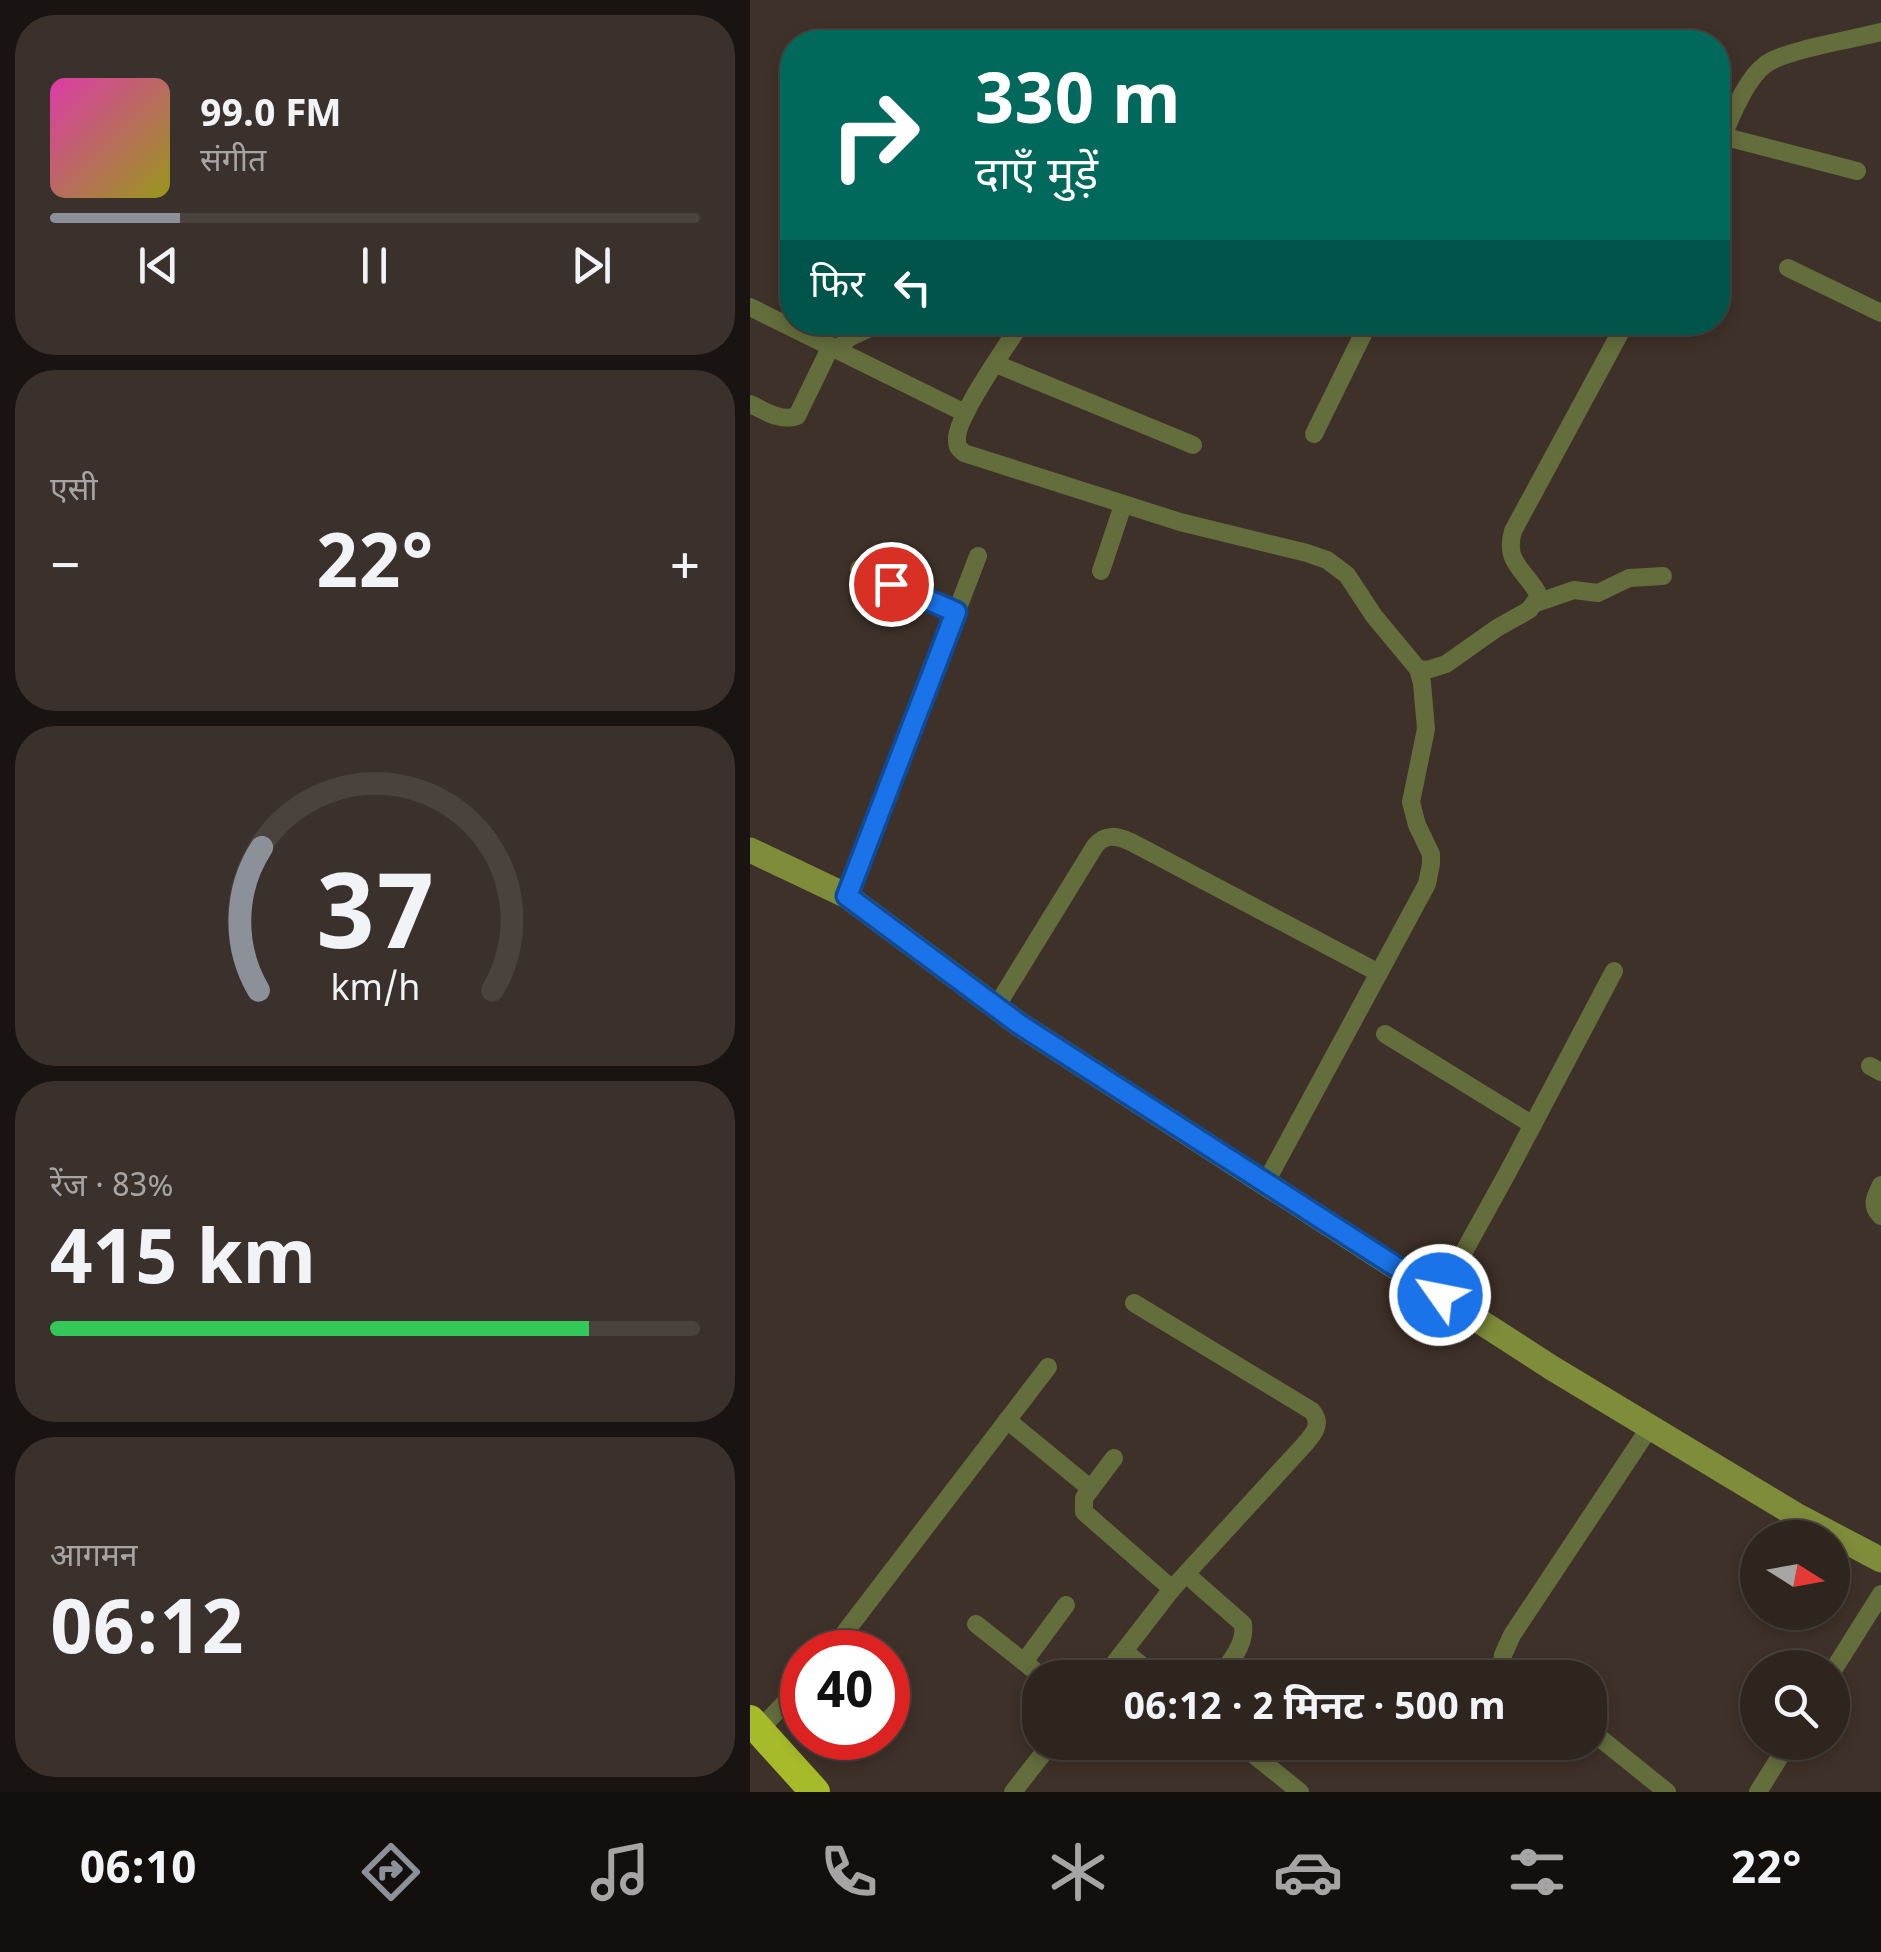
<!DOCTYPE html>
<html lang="hi">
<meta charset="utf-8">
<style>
:root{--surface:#2e251f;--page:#3a312c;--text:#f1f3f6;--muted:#a7a5a4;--line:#49423d;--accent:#8c9099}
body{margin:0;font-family:Georgia,"Noto Sans Devanagari",serif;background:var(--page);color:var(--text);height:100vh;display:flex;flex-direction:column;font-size:38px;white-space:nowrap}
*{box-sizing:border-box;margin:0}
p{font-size:32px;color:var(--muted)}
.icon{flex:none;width:55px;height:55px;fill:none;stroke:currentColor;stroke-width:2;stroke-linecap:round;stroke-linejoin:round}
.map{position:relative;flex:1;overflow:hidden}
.panel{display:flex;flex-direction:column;gap:15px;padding:15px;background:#191411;width:750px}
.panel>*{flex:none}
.guide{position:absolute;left:30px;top:30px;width:950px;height:305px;border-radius:40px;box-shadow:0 5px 15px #0003,0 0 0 2px var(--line);background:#00695c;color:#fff;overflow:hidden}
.needle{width:65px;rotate:101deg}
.buttons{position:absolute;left:990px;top:1520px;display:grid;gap:20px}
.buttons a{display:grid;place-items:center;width:110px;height:110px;border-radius:50%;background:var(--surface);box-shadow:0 5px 15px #0003,0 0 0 2px var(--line);font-size:50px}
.speed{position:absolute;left:30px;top:1630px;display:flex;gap:20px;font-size:50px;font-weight:700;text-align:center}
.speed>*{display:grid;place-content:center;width:130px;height:130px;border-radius:50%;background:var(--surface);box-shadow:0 5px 15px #0003,0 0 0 2px var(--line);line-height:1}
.speed .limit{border:15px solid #d22;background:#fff;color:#111}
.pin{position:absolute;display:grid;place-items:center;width:85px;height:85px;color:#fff;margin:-42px;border:5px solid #fff;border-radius:50%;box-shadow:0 2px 10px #0007}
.me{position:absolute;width:110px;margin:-55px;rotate:303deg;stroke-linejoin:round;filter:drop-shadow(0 0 8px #0008)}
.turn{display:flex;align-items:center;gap:35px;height:210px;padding:0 30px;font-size:45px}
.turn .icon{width:130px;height:130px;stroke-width:2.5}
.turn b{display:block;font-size:70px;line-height:85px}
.then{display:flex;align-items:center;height:95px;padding:0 30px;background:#0003;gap:20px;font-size:38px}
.big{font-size:75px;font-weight:700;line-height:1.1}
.panel .widget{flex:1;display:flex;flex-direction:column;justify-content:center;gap:15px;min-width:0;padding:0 35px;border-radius:40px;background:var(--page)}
.panel .dial{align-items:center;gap:0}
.dial svg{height:260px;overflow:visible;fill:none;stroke:var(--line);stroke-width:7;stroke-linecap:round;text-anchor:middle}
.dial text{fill:var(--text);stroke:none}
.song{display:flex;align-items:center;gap:30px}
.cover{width:120px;height:120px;border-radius:15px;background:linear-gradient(135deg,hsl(320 70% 55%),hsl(60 70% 35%))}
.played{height:10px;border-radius:5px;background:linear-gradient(90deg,var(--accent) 20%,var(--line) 20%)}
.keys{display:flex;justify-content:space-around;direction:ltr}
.heat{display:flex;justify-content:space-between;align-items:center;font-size:55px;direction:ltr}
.charge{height:15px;border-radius:8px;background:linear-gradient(90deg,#34c759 83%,var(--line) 0)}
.trip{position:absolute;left:272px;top:1660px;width:585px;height:100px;border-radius:40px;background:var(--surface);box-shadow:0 5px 15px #0003,0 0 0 2px var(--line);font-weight:700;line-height:100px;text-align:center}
.dock{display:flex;height:160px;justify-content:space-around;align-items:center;background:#120f0c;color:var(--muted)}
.dock .icon{width:70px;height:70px}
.dock .selected{color:var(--accent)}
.dock b{font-size:45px;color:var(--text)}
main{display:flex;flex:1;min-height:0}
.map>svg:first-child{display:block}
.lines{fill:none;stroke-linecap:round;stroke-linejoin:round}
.street{stroke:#646d3c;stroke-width:18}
.secondary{stroke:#7f8c3a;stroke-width:25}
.highway{stroke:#a7ba2a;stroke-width:30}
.route-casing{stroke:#114b97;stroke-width:25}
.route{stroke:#1a73e8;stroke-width:18}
</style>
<main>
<section class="panel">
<div class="widget">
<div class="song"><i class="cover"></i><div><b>99.0 FM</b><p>संगीत</p></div></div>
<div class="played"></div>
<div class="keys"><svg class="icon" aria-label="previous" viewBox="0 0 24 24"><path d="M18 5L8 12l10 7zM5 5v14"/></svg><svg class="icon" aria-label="pause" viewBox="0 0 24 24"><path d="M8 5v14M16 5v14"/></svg><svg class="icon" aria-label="next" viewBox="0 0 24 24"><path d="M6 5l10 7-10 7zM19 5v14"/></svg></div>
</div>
<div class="widget"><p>एसी</p>
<div class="heat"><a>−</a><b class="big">22°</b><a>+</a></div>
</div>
<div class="widget dial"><svg viewBox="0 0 100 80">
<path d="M14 69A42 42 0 1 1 86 69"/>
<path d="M14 69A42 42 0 0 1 15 25" stroke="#8c9099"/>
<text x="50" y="56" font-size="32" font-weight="700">37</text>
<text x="50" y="72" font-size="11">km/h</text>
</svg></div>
<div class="widget"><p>रेंज · 83%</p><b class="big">415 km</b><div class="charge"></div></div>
<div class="widget"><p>आगमन</p><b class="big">06:12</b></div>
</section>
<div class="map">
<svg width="1131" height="1792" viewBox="0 0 1131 1792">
<rect width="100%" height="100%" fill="#3e3129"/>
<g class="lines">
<g class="street">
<path d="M972,136l135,35"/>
<path d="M968,146c12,-25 26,-66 48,-82 19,-14 89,-25 115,-32"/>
<path d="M1038,268l93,45"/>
<path d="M0,307l215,106"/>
<path d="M272,322c-14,22 -67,96 -65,118 0,8 2,8 7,13l216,69 127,31 20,7 20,15 27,41 44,53 4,14 4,46 -15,73 6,23 14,29v10l-4,20 -161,298"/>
<path d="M88,350l10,-12 35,-16"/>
<path d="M246,364l197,81"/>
<path d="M0,404c15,7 31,18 47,12l34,-70"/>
<path d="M564,434l55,-112"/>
<path d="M109,569l96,43"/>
<path d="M351,571l22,-66"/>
<path d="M786,603l38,-13 24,3 31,-15 34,-2"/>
<path d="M668,669l9,1 19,-6 51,-36 32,-18 9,-12 -1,-6c-13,-23 -33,-30 -24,-61l113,-209"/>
<path d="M97,896l131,-340"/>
<path d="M246,1007l99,-161c10,-13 22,-10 36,-4l248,131"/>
<path d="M635,1034l148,91"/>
<path d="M1120,1066l11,6"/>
<path d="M1131,1185c-6,12 -11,21 0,31"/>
<path d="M690,1295l69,-125 105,-199"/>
<path d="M257,1420l84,69"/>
<path d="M364,1458l-30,40v14l88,77"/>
<path d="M436,1574l57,50c3,21 -13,37 -24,54"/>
<path d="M226,1624l68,54"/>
<path d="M374,1651l33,27"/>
<path d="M80,1652l218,-285"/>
<path d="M274,1662l42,-57"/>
<path d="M1082,1672l49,-78"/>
<path d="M353,1678l69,-89 132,-144c9,-10 19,-21 8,-34l-178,-108"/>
<path d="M760,1678l-8,-7 1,-16 9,-20 138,-208"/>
<path d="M9,1730l43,-45"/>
<path d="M840,1730l77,62"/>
<path d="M488,1742l62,50"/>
<path d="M263,1792l39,-50"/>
<path d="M1008,1792l31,-50"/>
</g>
<path class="secondary" d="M0,850l97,46 172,128 533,344 244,147 85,45"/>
<path class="highway" d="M0,1720l65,72"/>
</g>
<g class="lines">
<defs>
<path id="route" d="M141,584l65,28 -109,284 172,128 421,271"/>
</defs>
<use href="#route" class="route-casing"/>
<use href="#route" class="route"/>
</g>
</svg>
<div class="buttons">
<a><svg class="needle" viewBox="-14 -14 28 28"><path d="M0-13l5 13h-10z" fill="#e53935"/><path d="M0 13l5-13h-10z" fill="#a7a5a4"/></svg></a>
<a><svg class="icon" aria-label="search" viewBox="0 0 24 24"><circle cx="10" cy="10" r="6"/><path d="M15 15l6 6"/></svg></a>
</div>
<div class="speed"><div class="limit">40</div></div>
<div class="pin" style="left:141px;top:584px;background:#d93025"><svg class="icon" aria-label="arrive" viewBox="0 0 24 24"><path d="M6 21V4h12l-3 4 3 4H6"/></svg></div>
<svg class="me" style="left:690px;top:1295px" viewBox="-20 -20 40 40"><circle r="17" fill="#1a73e8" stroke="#fff" stroke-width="3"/><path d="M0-11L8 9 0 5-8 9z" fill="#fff"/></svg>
<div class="trip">06:12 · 2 मिनट · 500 m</div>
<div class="guide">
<div class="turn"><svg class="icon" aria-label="right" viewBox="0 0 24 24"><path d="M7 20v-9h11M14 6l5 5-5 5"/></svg><div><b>330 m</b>दाएँ मुड़ें</div></div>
<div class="then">फिर<svg class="icon" aria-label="left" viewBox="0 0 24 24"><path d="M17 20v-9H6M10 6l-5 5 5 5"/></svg></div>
</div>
</div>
</main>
<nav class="dock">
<b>06:10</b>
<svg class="icon selected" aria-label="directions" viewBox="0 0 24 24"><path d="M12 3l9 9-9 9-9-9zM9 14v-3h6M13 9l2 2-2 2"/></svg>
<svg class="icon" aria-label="music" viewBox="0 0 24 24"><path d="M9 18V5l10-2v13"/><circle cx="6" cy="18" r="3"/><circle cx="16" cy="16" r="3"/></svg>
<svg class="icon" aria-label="phone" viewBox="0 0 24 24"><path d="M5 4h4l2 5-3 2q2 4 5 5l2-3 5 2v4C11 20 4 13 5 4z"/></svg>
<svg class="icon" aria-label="climate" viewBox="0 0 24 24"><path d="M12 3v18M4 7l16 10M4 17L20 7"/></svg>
<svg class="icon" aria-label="car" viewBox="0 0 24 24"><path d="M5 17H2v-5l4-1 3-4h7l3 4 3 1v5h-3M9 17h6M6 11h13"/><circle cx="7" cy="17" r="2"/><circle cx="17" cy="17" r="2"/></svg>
<svg class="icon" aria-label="filters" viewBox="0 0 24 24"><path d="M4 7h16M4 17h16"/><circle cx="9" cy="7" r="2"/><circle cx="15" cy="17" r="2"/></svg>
<b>22°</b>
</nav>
